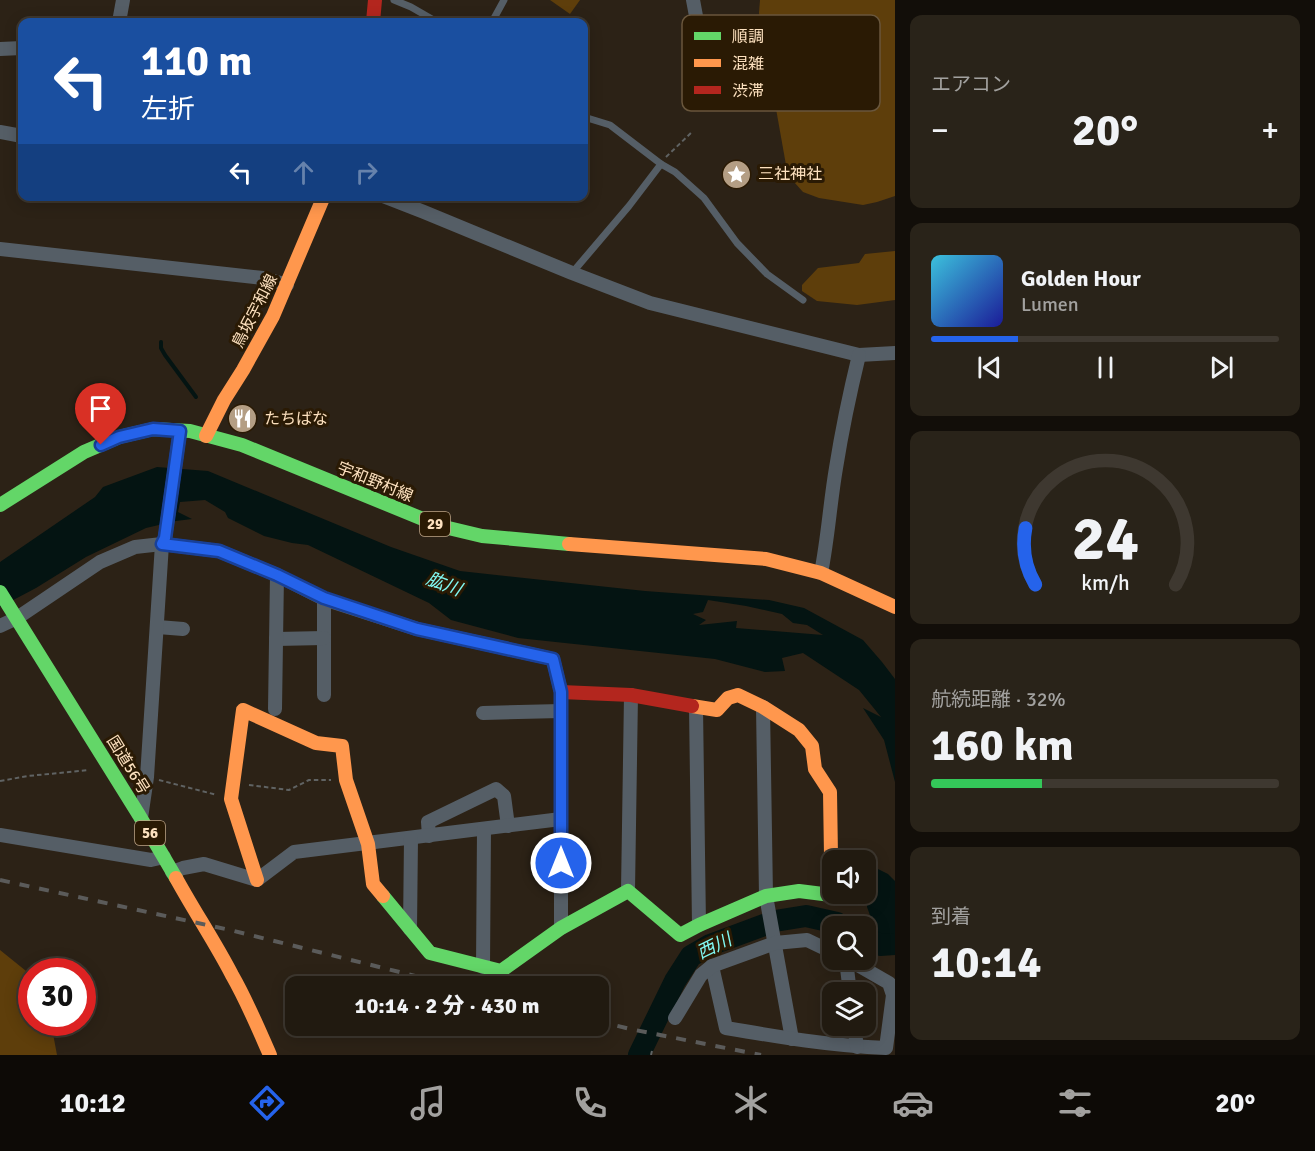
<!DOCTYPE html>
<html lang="ja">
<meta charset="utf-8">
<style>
:root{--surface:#211a10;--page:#292319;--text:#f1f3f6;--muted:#a2a19f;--line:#3e3830;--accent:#2563eb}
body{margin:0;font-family:Signika,"Noto Sans JP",sans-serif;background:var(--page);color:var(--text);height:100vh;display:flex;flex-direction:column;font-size:22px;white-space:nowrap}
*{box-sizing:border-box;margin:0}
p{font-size:20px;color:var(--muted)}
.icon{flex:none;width:33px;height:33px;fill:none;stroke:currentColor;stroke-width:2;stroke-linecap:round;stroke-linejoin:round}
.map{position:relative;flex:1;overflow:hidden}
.details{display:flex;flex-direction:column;gap:15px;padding:15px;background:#120e09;width:420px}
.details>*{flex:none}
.guide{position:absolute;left:18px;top:18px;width:570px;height:183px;border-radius:12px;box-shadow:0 3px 15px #0003,0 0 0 2px var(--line);background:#1a4fa0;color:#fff;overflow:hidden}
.buttons{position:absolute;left:822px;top:850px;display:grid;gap:12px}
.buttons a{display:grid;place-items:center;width:54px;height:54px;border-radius:12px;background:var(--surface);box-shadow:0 3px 15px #0003,0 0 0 2px var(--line);font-size:30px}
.speed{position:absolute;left:18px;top:958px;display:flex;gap:12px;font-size:30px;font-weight:700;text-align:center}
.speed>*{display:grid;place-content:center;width:78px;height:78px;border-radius:50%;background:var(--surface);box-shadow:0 3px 15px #0003,0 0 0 2px var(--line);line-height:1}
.speed .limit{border:9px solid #d22;background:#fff;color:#111}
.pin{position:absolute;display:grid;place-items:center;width:51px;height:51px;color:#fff;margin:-62px -26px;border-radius:50% 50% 50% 0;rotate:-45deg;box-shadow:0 0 6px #0007}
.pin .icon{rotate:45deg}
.me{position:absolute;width:66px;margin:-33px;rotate:0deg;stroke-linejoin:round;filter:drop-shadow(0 0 4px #0008)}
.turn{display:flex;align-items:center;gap:21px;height:126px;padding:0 24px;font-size:27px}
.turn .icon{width:78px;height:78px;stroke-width:2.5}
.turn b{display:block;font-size:42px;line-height:51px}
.lanes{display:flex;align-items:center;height:57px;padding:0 24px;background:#0003;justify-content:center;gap:30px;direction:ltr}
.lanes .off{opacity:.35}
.big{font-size:45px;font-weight:800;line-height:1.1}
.details .card{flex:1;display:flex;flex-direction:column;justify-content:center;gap:9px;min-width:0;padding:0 21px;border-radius:12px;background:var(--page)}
.details .dial{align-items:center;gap:0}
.dial svg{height:156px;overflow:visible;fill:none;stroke:var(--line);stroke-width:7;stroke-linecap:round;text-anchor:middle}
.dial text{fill:var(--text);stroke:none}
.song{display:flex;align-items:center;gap:18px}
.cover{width:72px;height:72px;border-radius:9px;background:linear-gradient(135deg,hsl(190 70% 55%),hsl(240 70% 35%))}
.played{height:6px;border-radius:3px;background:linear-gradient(90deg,var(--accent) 25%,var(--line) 25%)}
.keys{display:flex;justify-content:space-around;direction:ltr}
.heat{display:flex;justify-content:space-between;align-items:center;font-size:33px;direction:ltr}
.charge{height:9px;border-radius:4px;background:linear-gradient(90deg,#34c759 32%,var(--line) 0)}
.trip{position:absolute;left:285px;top:976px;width:324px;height:60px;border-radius:12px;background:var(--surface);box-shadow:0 3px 15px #0003,0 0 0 2px var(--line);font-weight:800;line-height:60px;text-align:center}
.tab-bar{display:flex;height:96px;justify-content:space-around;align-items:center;background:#0d0a06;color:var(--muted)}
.tab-bar .icon{width:42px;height:42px}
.tab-bar .current{color:var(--accent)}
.tab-bar b{font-size:27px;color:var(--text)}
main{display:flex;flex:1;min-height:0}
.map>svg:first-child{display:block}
.green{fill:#5e3e0b}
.water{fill:#041412;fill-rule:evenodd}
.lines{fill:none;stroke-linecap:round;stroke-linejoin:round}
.stream{stroke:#041412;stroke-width:4}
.river{stroke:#041412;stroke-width:22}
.path{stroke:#606363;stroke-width:2;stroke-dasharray:4.5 3;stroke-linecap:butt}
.lane{stroke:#555e66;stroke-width:7}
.street{stroke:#555e66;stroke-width:14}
.fast{stroke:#63d668;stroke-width:14}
.slow{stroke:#ff974d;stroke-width:14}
.jam{stroke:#b3261e;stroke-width:14}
.rail{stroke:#5b5b5a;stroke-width:4;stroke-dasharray:10 10;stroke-linecap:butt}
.route-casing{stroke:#184099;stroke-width:15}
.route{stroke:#2563eb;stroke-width:10}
.labels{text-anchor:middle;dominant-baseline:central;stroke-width:6;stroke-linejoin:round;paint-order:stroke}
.shield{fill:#2a1a04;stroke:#bea587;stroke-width:1.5}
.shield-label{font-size:15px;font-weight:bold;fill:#fde1bf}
.poi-label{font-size:16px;fill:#fde1bf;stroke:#2a1a04;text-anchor:start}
.street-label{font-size:16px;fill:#fde1bf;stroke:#2a1a04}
.water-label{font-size:18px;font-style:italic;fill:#81f9f3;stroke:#2a1a04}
.key{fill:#2a1a04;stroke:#69563c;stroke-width:1.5}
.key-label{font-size:16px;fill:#fde1bf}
</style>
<main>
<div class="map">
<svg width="895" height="1055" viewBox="0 0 895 1055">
<rect width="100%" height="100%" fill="#2c2216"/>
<g class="green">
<path d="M550,0h30l-10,14z"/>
<path d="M760,0h135v196l-18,6 -14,3 -44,-7 -16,-6 -9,-10 -8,-17 -27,-152z"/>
<path d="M895,251v49l-38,5 -40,-4 -15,-10v-6l16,-17 41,-5 6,-9z"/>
<path d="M0,950l31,25 1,48h19l6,32h-57z"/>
</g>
<g class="water">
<path d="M157,467l51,4 183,76 69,24 185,20 124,9 35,8 59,32 19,22 13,17v103l-11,-42 -21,-32 18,9 -22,-27 -56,-37 -21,5 3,13 -20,1 -50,-13 -197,-21 -67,-18 -22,-17 -121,-58 -16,-2 -28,-7 -36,-18 -3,-6 -20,-12 -25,2 -2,10 14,7 -16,2 -30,7 -60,29 -50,31 -36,19v-45l95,-65 8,-10zM708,600l38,6 36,8 11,9 14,2 16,10 -87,-7 1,-7 -38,4 7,-5 -13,-6 10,-2z"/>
<path d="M874,867l14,7 7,7v67h-6l-13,-16 -9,-25 2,-36z"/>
</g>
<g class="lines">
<path class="stream" d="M161,342v6l4,7 31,42"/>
<g class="river">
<path d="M866,938l14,7 15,-1"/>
<path d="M639,1055l36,-74 16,-25 19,-11 65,-24 31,-5 31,7 7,4"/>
</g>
<g class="path">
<path d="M666,157l27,-26"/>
<path d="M159,780l58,15"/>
<path d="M0,781l28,-5 61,-6"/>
<path d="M249,785l40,5 20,-10h22"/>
<path d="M651,1055l1,-4"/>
</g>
<g class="lane">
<path d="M394,0l17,7 26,15"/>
<path d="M492,22l12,-22"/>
<path d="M584,117l26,8 51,39 14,8 29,26 33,45 30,31 36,26"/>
<path d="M572,273l57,-67 32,-42"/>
</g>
<g class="street">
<path d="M693,0l3,16"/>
<path d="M119,22l4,-22"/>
<path d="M0,49l22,-1"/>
<path d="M0,132l22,4"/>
<path d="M383,196l41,16 148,61 78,30 209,52 36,-2"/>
<path d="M0,249l263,29 24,7"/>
<path d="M821,573c7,-35 9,-70 15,-105 6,-38 14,-76 23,-113"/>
<path d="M324,599v96"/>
<path d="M0,626l17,-8 83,-56 35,-15 27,-3 57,7 58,24 47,24 93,30 136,30 8,33v236"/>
<path d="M158,627l25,2"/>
<path d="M276,639l48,-1"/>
<path d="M696,707l3,218"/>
<path d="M763,707l3,189 26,143"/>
<path d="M275,709l2,-134"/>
<path d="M483,713l78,-2"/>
<path d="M141,818l6,-41 15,-233 3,-6 15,-107"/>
<path d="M0,835l151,25 13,-3"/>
<path d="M429,836l-1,-14 68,-33 8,7 4,30"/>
<path d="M172,872l11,-4 21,-4 53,16 37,-28 267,-33"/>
<path d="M628,891l3,-196"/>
<path d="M410,929l1,-91"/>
<path d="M846,960l4,33"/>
<path d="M712,966l14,62c53,9 106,18 160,20l7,-53 -4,-12 -40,-23"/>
<path d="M483,967l1,-138"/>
<path d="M675,1018l26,-43 11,-9 63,-23 32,-3 25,12"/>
<path d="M854,1026l3,21"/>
</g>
<g class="fast">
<path d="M0,505l84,-53 35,-15 34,-8 37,2 52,14 198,81 42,10 87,8"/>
<path d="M0,592l139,223 37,63"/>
<path d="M383,896l47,57 71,18 60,-43 67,-37 52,44 19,-10 67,-29 33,-5 32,4v-39"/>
</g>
<g class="slow">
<path d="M206,436l18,-36 19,-30 30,-54 51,-120"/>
<path d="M569,544l197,15 55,14 74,34"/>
<path d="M692,706l25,4 11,-12 10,-3 25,12 36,23 13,16 3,23 15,23 1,64"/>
<path d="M176,878c18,33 39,64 56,97 15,26 26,53 38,80"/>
<path d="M257,880l-26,-81 12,-89 73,33 26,3 4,34 22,64 5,40 10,12"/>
</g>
<g class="jam">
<path d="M373,22l2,-22"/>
<path d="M561,692l70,3 61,11"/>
</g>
<g class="rail">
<path d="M0,880l230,50 230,57"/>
<path d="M598,1021l32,8 131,26"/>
</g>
</g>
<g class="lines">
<defs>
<path id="route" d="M101,445l18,-8 34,-8 27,2 -15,107 -3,6 57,7 58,24 47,23 93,31 136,30 8,33v171"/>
</defs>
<use href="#route" class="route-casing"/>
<use href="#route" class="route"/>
</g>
<defs>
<symbol id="sight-disc" viewBox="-11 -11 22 22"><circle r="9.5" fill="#b49e84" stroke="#2a1a04"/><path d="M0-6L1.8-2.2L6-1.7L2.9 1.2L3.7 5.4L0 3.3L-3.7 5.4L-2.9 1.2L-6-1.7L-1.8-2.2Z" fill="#fff"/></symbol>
<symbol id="restaurant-disc" viewBox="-11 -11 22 22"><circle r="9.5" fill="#b49e84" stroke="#2a1a04"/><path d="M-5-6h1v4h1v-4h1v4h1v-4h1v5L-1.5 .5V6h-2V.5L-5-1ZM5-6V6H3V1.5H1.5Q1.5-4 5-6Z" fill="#fff"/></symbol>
</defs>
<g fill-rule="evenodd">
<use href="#sight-disc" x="720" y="158" width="33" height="33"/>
<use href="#restaurant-disc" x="226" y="402" width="33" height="33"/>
</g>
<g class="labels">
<g class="shield">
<rect x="420" y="512" width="30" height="24" rx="4.5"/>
<rect x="135" y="821" width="30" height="24" rx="4.5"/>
</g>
<g class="shield-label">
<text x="435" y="524">29</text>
<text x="150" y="833">56</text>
</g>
<g class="poi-label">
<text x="758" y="174">三社神社</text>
<text x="264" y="419">たちばな</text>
</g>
<g class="street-label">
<text transform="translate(255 311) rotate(-63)">鳥坂宇和線</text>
<text transform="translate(375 482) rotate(22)">宇和野村線</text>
<text transform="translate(128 765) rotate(58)">国道56号</text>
</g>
<g class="water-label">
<text transform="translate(444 584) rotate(21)">肱川</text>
<text transform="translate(714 946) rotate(-26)">西川</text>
</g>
</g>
<rect x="682" y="15" width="198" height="96" rx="9" class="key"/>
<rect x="694" y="32" width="27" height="8" fill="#63d668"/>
<rect x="694" y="59" width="27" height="8" fill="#ff974d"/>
<rect x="694" y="86" width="27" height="8" fill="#b3261e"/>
<g class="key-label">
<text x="732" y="42">順調</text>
<text x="732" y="69">混雑</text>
<text x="732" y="96">渋滞</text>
</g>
</svg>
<div class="buttons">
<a><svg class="icon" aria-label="sound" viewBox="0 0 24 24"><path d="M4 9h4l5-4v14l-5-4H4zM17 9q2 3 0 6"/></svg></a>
<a><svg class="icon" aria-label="search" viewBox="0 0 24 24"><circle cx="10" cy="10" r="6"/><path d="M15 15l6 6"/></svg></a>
<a><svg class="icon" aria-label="layers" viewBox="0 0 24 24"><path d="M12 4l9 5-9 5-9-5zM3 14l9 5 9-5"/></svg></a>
</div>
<div class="speed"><div class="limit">30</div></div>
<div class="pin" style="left:101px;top:445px;background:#d93025"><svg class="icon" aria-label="arrive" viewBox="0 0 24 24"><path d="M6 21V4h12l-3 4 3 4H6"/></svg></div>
<svg class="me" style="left:561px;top:863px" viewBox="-20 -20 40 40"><circle r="17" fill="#2563eb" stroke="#fff" stroke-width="3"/><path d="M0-11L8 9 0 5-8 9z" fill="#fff"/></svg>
<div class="trip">10:14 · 2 分 · 430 m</div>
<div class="guide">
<div class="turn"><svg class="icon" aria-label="left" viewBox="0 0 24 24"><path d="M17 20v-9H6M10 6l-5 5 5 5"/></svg><div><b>110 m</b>左折</div></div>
<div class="lanes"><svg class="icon" aria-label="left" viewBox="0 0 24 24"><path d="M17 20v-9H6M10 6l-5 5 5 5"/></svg><svg class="icon off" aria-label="ahead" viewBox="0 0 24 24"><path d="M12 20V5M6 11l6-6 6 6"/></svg><svg class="icon off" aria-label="right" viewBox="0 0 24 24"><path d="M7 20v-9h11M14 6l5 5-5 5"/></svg></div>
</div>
</div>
<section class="details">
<div class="card"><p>エアコン</p>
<div class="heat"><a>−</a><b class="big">20°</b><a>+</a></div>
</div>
<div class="card">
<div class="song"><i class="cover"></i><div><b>Golden Hour</b><p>Lumen</p></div></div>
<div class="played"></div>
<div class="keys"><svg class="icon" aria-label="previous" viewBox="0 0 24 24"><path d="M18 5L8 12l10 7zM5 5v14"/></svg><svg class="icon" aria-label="pause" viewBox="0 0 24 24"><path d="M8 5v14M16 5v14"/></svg><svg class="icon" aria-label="next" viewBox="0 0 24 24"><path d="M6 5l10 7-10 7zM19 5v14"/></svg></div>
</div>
<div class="card dial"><svg viewBox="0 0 100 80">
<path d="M14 69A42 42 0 1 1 86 69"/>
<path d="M14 69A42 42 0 0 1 9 40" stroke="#2563eb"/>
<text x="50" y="56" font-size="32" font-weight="700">24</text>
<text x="50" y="72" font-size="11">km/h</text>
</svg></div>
<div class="card"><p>航続距離 · 32%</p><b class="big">160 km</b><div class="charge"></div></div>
<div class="card"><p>到着</p><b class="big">10:14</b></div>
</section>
</main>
<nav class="tab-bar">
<b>10:12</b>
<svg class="icon current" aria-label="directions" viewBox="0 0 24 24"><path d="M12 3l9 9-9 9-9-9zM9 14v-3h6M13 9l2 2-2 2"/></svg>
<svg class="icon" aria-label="music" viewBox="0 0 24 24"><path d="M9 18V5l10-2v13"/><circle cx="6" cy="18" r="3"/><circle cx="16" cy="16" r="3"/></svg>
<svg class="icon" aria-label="phone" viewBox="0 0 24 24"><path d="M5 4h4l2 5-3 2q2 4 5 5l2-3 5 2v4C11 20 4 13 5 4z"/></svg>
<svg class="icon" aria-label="climate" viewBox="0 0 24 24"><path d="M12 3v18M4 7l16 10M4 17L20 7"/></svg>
<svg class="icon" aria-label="car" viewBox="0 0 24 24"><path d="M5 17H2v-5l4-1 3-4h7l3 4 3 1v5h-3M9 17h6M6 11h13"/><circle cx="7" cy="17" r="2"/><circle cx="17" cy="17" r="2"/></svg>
<svg class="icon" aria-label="filters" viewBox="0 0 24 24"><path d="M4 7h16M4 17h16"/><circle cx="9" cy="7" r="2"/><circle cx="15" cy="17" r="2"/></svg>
<b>20°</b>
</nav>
